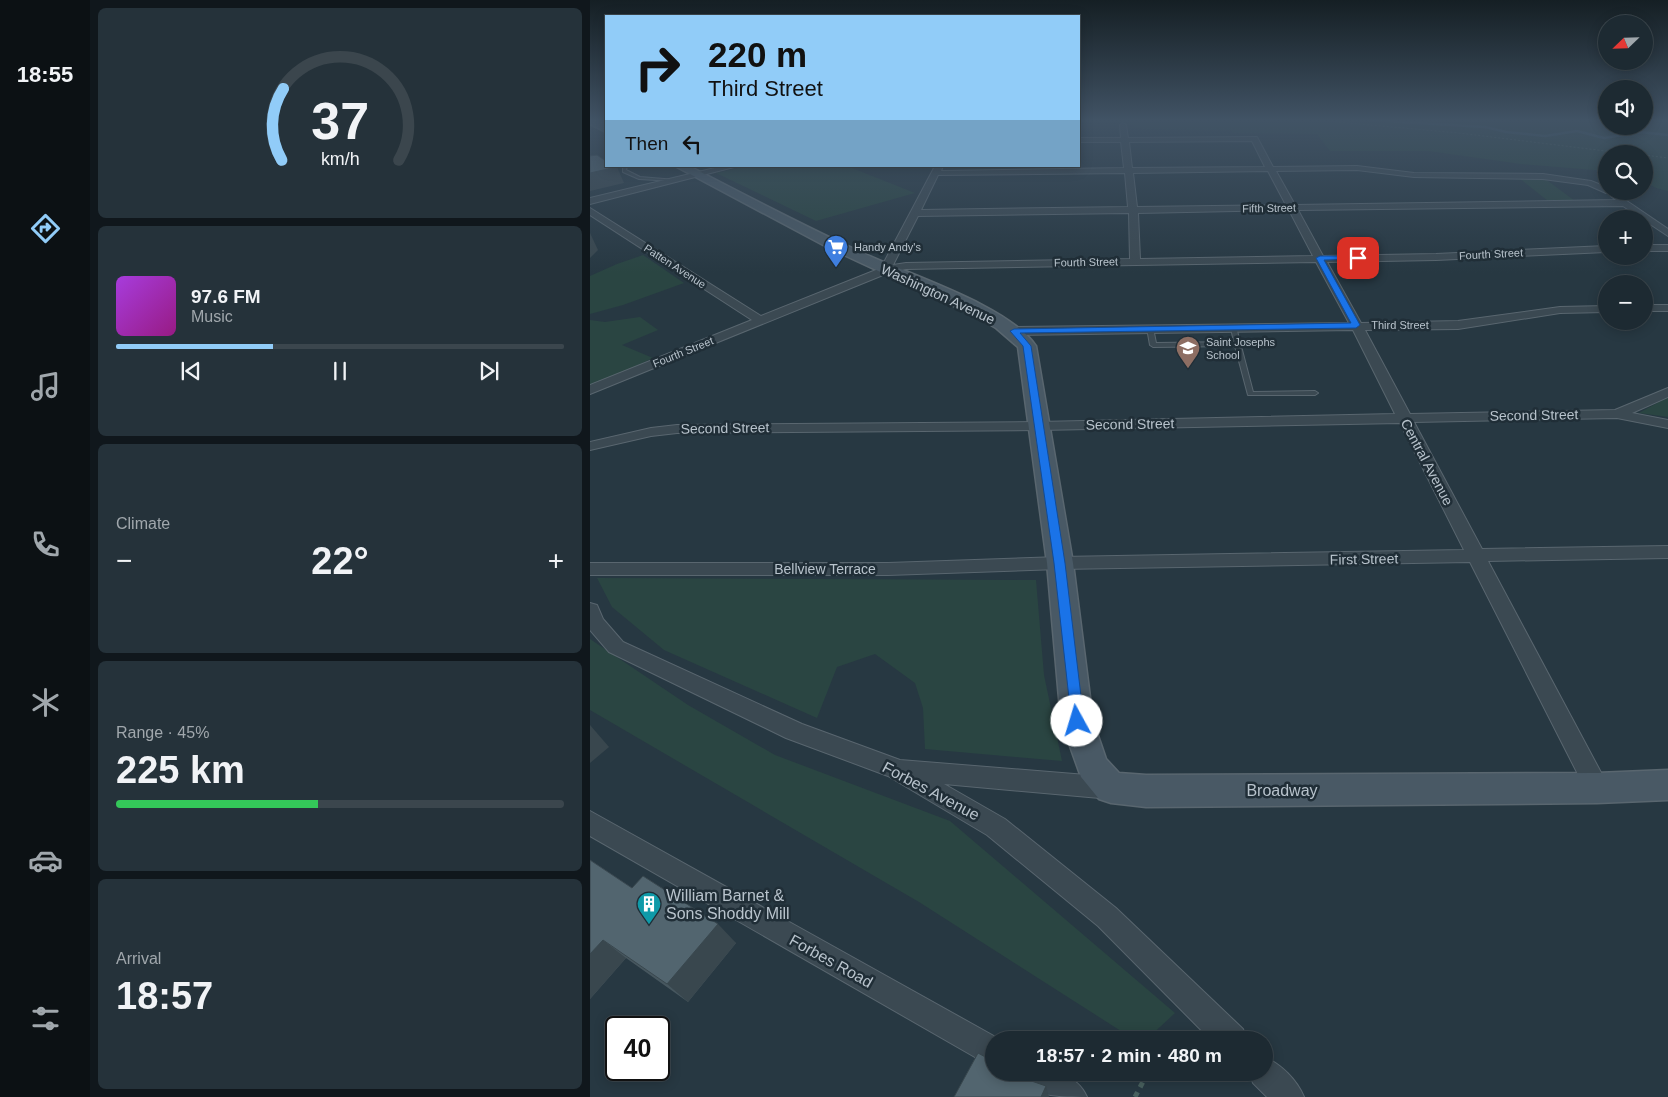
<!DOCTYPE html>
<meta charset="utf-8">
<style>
:root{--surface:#1d2a32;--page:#25323a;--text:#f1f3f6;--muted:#a0a7ac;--line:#3b464d;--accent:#91ccf8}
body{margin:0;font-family:Helvetica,sans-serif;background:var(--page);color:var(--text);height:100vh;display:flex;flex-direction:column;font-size:19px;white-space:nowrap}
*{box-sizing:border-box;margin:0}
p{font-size:16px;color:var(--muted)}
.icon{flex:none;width:28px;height:28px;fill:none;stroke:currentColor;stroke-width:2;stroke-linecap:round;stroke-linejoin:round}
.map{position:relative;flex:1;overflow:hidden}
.sheet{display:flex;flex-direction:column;gap:8px;padding:8px;background:#10171c;width:500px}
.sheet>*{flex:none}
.top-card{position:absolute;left:15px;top:15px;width:475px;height:152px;border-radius:0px;box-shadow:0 2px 12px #0003,0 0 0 1px var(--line);background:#91ccf8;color:#111;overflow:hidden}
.needle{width:32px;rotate:247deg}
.fabs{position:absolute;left:1008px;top:15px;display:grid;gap:10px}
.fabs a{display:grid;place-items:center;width:55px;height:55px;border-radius:50%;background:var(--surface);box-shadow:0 2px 12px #0003,0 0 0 1px var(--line);font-size:25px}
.speed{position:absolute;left:15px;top:1016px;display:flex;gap:10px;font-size:25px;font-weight:700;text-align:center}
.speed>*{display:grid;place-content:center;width:65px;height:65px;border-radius:50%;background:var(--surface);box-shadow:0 2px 12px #0003,0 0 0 1px var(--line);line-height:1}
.speed .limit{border:2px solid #111;border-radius:8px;background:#fff;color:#111}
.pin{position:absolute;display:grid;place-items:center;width:42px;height:42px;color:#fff;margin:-21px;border-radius:10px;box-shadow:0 2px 8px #0006}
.me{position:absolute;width:55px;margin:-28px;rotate:354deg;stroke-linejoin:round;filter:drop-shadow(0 0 4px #0008)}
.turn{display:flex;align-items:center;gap:18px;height:105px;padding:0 20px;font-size:22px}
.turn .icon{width:65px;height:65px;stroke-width:2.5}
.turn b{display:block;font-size:35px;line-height:42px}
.then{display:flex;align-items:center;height:48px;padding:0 20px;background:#0003;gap:10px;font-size:19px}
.big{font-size:38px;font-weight:700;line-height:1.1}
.sheet .card{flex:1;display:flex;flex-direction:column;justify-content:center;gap:8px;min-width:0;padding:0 18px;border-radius:8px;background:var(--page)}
.sheet .dial{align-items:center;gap:0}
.dial svg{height:130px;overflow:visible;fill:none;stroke:var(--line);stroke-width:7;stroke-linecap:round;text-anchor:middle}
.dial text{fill:var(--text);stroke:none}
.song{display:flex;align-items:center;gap:15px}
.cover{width:60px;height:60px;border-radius:8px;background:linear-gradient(135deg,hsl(280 70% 55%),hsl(310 70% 35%))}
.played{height:5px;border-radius:2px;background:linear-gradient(90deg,var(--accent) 35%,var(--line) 35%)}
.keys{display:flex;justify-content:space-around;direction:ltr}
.heat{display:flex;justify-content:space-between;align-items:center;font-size:28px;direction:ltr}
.charge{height:8px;border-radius:4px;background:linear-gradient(90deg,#34c759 45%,var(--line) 0)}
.trip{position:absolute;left:395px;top:1031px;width:288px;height:50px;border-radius:25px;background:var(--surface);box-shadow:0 2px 12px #0003,0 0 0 1px var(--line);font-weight:700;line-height:50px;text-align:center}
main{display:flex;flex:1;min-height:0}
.menu{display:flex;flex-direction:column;width:90px;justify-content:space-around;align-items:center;background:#0c1114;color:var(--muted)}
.menu .icon{width:35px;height:35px}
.menu .active{color:var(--accent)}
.menu b{font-size:22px;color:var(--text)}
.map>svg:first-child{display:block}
.green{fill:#2a4542}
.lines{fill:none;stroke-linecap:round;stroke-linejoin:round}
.stream{stroke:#3d596a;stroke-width:2.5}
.lane-casing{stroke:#59666f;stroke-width:2}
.street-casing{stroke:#59666f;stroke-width:2}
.secondary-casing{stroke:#59666f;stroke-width:3}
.path-far1{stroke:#49615f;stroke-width:1;stroke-dasharray:2 2;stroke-linecap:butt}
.path{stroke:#49615f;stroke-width:5;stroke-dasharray:5.5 5.5;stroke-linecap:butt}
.lane{fill:#3b4952;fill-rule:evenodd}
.street{fill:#3b4952;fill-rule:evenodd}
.secondary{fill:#495965;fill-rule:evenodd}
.wall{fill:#47575f}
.shaded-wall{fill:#39474e}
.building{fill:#52656f;stroke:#39474e}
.route{fill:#1a73e8;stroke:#114b97}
.labels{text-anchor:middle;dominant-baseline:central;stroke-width:5;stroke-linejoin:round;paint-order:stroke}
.far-street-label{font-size:11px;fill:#b8c3cc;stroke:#202e37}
.far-poi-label{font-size:11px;fill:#b8c3cc;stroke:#202e37;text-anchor:start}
.street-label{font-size:14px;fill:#b8c3cc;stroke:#202e37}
.near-street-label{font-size:16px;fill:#b8c3cc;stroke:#202e37}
.near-poi-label{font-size:16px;fill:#b8c3cc;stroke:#202e37;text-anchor:start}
</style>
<main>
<nav class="menu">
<b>18:55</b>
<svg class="icon active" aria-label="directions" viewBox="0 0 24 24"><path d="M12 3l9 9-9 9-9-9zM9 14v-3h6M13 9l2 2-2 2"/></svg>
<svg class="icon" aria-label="music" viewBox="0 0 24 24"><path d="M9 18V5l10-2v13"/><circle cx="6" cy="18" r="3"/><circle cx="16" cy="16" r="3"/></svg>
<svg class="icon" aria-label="phone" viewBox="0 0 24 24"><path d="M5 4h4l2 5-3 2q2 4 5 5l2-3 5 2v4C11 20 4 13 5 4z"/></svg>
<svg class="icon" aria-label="climate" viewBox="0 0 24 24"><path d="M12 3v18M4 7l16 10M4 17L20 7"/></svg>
<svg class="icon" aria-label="car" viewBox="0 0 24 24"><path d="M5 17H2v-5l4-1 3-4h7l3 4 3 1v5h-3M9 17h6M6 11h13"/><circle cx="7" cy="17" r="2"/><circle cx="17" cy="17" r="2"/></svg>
<svg class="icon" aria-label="filters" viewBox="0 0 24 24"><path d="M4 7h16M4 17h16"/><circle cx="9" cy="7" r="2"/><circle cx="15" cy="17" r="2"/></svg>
</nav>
<section class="sheet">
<div class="card dial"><svg viewBox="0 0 100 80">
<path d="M14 69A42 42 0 1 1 86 69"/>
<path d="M14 69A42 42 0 0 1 15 25" stroke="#91ccf8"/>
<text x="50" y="56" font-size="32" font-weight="700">37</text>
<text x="50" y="72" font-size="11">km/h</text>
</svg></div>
<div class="card">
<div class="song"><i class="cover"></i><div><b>97.6 FM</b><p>Music</p></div></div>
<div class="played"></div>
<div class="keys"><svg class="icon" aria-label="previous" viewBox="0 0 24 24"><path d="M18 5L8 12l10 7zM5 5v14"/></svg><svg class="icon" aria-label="pause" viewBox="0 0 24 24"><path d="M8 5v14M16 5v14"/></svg><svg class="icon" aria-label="next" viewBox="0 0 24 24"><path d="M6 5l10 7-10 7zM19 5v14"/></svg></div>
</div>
<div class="card"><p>Climate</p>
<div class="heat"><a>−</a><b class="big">22°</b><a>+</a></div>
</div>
<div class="card"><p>Range · 45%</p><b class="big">225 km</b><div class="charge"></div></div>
<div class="card"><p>Arrival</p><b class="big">18:57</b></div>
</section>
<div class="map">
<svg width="1078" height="1097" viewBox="0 0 1078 1097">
<rect width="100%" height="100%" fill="#273842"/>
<g class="green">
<path d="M528,120h488v6h38v-6h24v71l-12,-3 -12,-7v-27h-38v17l-85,-7 -93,-13h-98l-13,-17 -85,-1 -1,-3 -89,-1z"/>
<path d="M157,166h100l68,27 -99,28 -100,-48z"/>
<path d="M929,178h25l31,23h-27z"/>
<path d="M53,255l41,28 -61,22 -33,9v-38l27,-12z"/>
<path d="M50,317l18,13 -36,15 31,13 -63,30v-68l15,2z"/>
<path d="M1078,397v20l-29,-4z"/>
<path d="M7,578l439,2 8,95 18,86 -137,-12 -2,-41 -8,-25 -40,-29 -38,13 -20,51 -153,-68 -52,-43z"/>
<path d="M0,639l98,66 87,50 175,66 225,192 -29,27h-11l-216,-138 -329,-192z"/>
</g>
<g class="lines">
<path class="stream" d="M778,120l117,7 21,5 39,4 32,-5 27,7 36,-6 28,3"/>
<defs>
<g id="lane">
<path d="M33,166h4l-1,4 14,7 36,3 -2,1 -35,-2 -16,-7z"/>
<path d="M560,326l3,2 3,15 78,-1 -3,-14 5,-1 17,65 62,-1 3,2 -3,2h-67l-13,-49 -82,1 -3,-2 -3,-17z"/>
</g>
<g id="street">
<path d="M533,123l3,2 2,13 129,-1 16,30 84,-1 57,7 129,1 48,7 15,6v4h3l-3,2 -18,-8 -45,-6 -129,-2 -57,-7 -81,1 19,34 321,-5 -5,-4 4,-3 53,36v7l-45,-30 -325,4 25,46 113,-2 170,-8v6l-170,8 -109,2 34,61 97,-2 102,-14 46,-1v6l-46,1 -102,16 -93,1 45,84 205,-4 53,-22v9l-36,16 36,7v8l-51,-10 -203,4 68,127 186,-3v12l-180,3 117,219 4,8 -4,8 -8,3 -8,-3 -119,-234 -410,7 -172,6h-298v-12h298l172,-6 404,-7 -64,-127 -361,7 -362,3 -26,3 -61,14v-8l61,-14 26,-3 362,-3 356,-8 -42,-84 -339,5 -6,-4 6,-4 335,-4 -33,-61 -410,7 -18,4 -298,121v-9l162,-65 -162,-105v-7l171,108 120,-48 54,-102h8l-2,5 183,-3 -3,-26h-42v-4h42l-1,-13zM662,141l13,26 -133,1 -3,-26zM678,171l18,34 -149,2 -4,-34zM535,173l3,34 -207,3 17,-35zM699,210l24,46 -173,3 -2,-46zM539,213l1,46 -224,4 -13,2 25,-49z"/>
<path d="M133,166h15l-148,38v-6z"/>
<rect x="1054" y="245" width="24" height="6"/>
<rect x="1054" y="305" width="24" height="6"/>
<path d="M0,603l7,2 6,14 20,23 179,82 98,36 211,17 8,3 4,8 -4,8 -8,3 -167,-15 61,35 111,89 127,121 4,11h-36l-113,-114 -111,-91 -99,-59 -102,-38 -177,-86 -19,-22z"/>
<path d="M0,811l411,229h-7v28l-404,-232z"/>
<path d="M674,1057c17,7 33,23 40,40h-37l-14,-14 -4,-11h15z"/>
<path d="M423,1072c27,0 61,-5 74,25 -27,0 -62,0 -74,-25z"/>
</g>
<g id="secondary">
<path d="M0,120h6l10,5v7l-16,-8z"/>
<path d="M85,166h14c58,30 115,60 174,87 46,22 145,52 173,93l37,217 20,158 13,38 13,14 27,2 451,-2 71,-3v30l-71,3 -451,4 -35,-4 -12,-4 -18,-22 -20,-56 -14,-158 -29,-216 -22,-19 -19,-11 -150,-70z"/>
</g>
</defs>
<use href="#lane" class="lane-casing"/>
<use href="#street" class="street-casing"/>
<use href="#secondary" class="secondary-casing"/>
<g class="path-far1">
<path d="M725,120l144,13 171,21"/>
<path d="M1054,155l24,3"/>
</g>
<path class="path" d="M545,1097l13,-25"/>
<use href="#lane" class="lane"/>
<use href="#street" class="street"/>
<use href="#secondary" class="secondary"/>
</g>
<path class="wall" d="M0,860l42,28 104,55 -48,59 -62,-44 -36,41z"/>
<g class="shaded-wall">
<path d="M27,167l7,16 -34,8v-18z"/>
<path d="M0,233l8,17 -8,8z"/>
<path d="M0,725l19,22 -19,16z"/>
<path d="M128,924l18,19 -48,59 -21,-18z"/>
<path d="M13,940l23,18 -36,41v-45z"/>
<path d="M456,1086l3,11h-8z"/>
</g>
<g class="building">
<path d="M7,155l9,6v5h10l1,1 -27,6v-17z"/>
<path d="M0,860l42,28 11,-12 75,48 -51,60 -64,-44 -13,14z"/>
<path d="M401,1049l3,2v21h21l5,5 26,9 -5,11h-87l24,-44 11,6z"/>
</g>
<linearGradient id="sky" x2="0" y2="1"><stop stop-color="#151f24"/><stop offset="0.44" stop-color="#415365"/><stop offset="1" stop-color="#415365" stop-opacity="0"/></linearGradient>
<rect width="1078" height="273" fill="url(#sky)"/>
<path class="route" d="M768,256l3,3 -37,1 36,65 -4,3 -336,5 11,13 34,217 19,158 -2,4 -5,2 -5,-2 -18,-162 -31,-217 -13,-15 4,-2 337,-6 -35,-65 4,-2z"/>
<defs>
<symbol id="supermarket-pin" viewBox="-11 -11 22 30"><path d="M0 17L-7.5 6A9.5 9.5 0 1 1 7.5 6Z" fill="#3f7fe0" stroke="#202e37"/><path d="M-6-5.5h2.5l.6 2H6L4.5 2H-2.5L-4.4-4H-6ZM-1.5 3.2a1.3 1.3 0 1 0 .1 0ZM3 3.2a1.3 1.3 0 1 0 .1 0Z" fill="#fff"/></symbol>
<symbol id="school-pin" viewBox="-11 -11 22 30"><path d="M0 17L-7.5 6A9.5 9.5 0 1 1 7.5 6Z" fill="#8d6e63" stroke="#202e37"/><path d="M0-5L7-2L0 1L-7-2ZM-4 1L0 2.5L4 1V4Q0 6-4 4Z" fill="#fff"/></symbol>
<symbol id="building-pin" viewBox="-11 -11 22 30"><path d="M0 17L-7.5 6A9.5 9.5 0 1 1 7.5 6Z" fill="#0f9aa8" stroke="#202e37"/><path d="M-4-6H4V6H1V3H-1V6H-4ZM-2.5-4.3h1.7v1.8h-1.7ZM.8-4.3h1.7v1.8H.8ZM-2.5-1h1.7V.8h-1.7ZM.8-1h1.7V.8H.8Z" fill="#fff"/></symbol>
</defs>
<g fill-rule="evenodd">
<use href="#supermarket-pin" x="232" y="233" width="28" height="38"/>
<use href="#school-pin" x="584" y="334" width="28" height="38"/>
<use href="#building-pin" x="45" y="890" width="28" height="38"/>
</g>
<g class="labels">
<g class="far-street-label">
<text transform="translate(679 208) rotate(-1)">Fifth Street</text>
<text transform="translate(901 254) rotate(-3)">Fourth Street</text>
<text transform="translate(496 262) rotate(-1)">Fourth Street</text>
<text transform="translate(85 266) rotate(33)">Patten Avenue</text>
<text x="810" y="325">Third Street</text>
<text transform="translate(93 352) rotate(-22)">Fourth Street</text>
</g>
<g class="far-poi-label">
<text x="264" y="247">Handy Andy's</text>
<text x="616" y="342">Saint Josephs<tspan x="616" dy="13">School</tspan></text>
</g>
<g class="street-label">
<text transform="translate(348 294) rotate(25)">Washington Avenue</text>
<text transform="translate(944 415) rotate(-1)">Second Street</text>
<text transform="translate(540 424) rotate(-1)">Second Street</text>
<text transform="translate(135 428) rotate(-1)">Second Street</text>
<text transform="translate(837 462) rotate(62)">Central Avenue</text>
<text transform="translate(774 559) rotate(-1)">First Street</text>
<text x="235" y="569">Bellview Terrace</text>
</g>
<g class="near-street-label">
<text x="692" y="790">Broadway</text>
<text transform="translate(341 791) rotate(28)">Forbes Avenue</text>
<text transform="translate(241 961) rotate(29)">Forbes Road</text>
</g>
<g class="near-poi-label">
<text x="76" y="895">William Barnet &amp;<tspan x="76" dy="18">Sons Shoddy Mill</tspan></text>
</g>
</g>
</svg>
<div class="fabs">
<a><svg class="needle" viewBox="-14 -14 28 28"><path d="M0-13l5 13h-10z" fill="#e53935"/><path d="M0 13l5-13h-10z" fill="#a0a7ac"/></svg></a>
<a><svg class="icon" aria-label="sound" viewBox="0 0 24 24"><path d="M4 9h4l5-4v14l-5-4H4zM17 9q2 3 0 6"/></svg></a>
<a><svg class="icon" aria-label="search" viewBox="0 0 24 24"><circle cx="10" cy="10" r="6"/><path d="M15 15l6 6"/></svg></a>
<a>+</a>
<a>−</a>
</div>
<div class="speed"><div class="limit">40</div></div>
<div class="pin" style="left:768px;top:258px;background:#d93025"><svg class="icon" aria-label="arrive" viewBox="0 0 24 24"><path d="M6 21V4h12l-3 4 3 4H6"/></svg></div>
<svg class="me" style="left:487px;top:721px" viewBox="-20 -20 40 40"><circle r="19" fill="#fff"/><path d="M0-13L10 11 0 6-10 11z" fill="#1a73e8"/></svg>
<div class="trip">18:57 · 2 min · 480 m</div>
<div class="top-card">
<div class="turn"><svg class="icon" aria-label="right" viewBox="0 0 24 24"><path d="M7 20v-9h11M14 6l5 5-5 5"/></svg><div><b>220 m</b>Third Street</div></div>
<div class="then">Then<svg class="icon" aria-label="left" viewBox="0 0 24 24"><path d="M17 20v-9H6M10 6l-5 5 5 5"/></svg></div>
</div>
</div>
</main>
